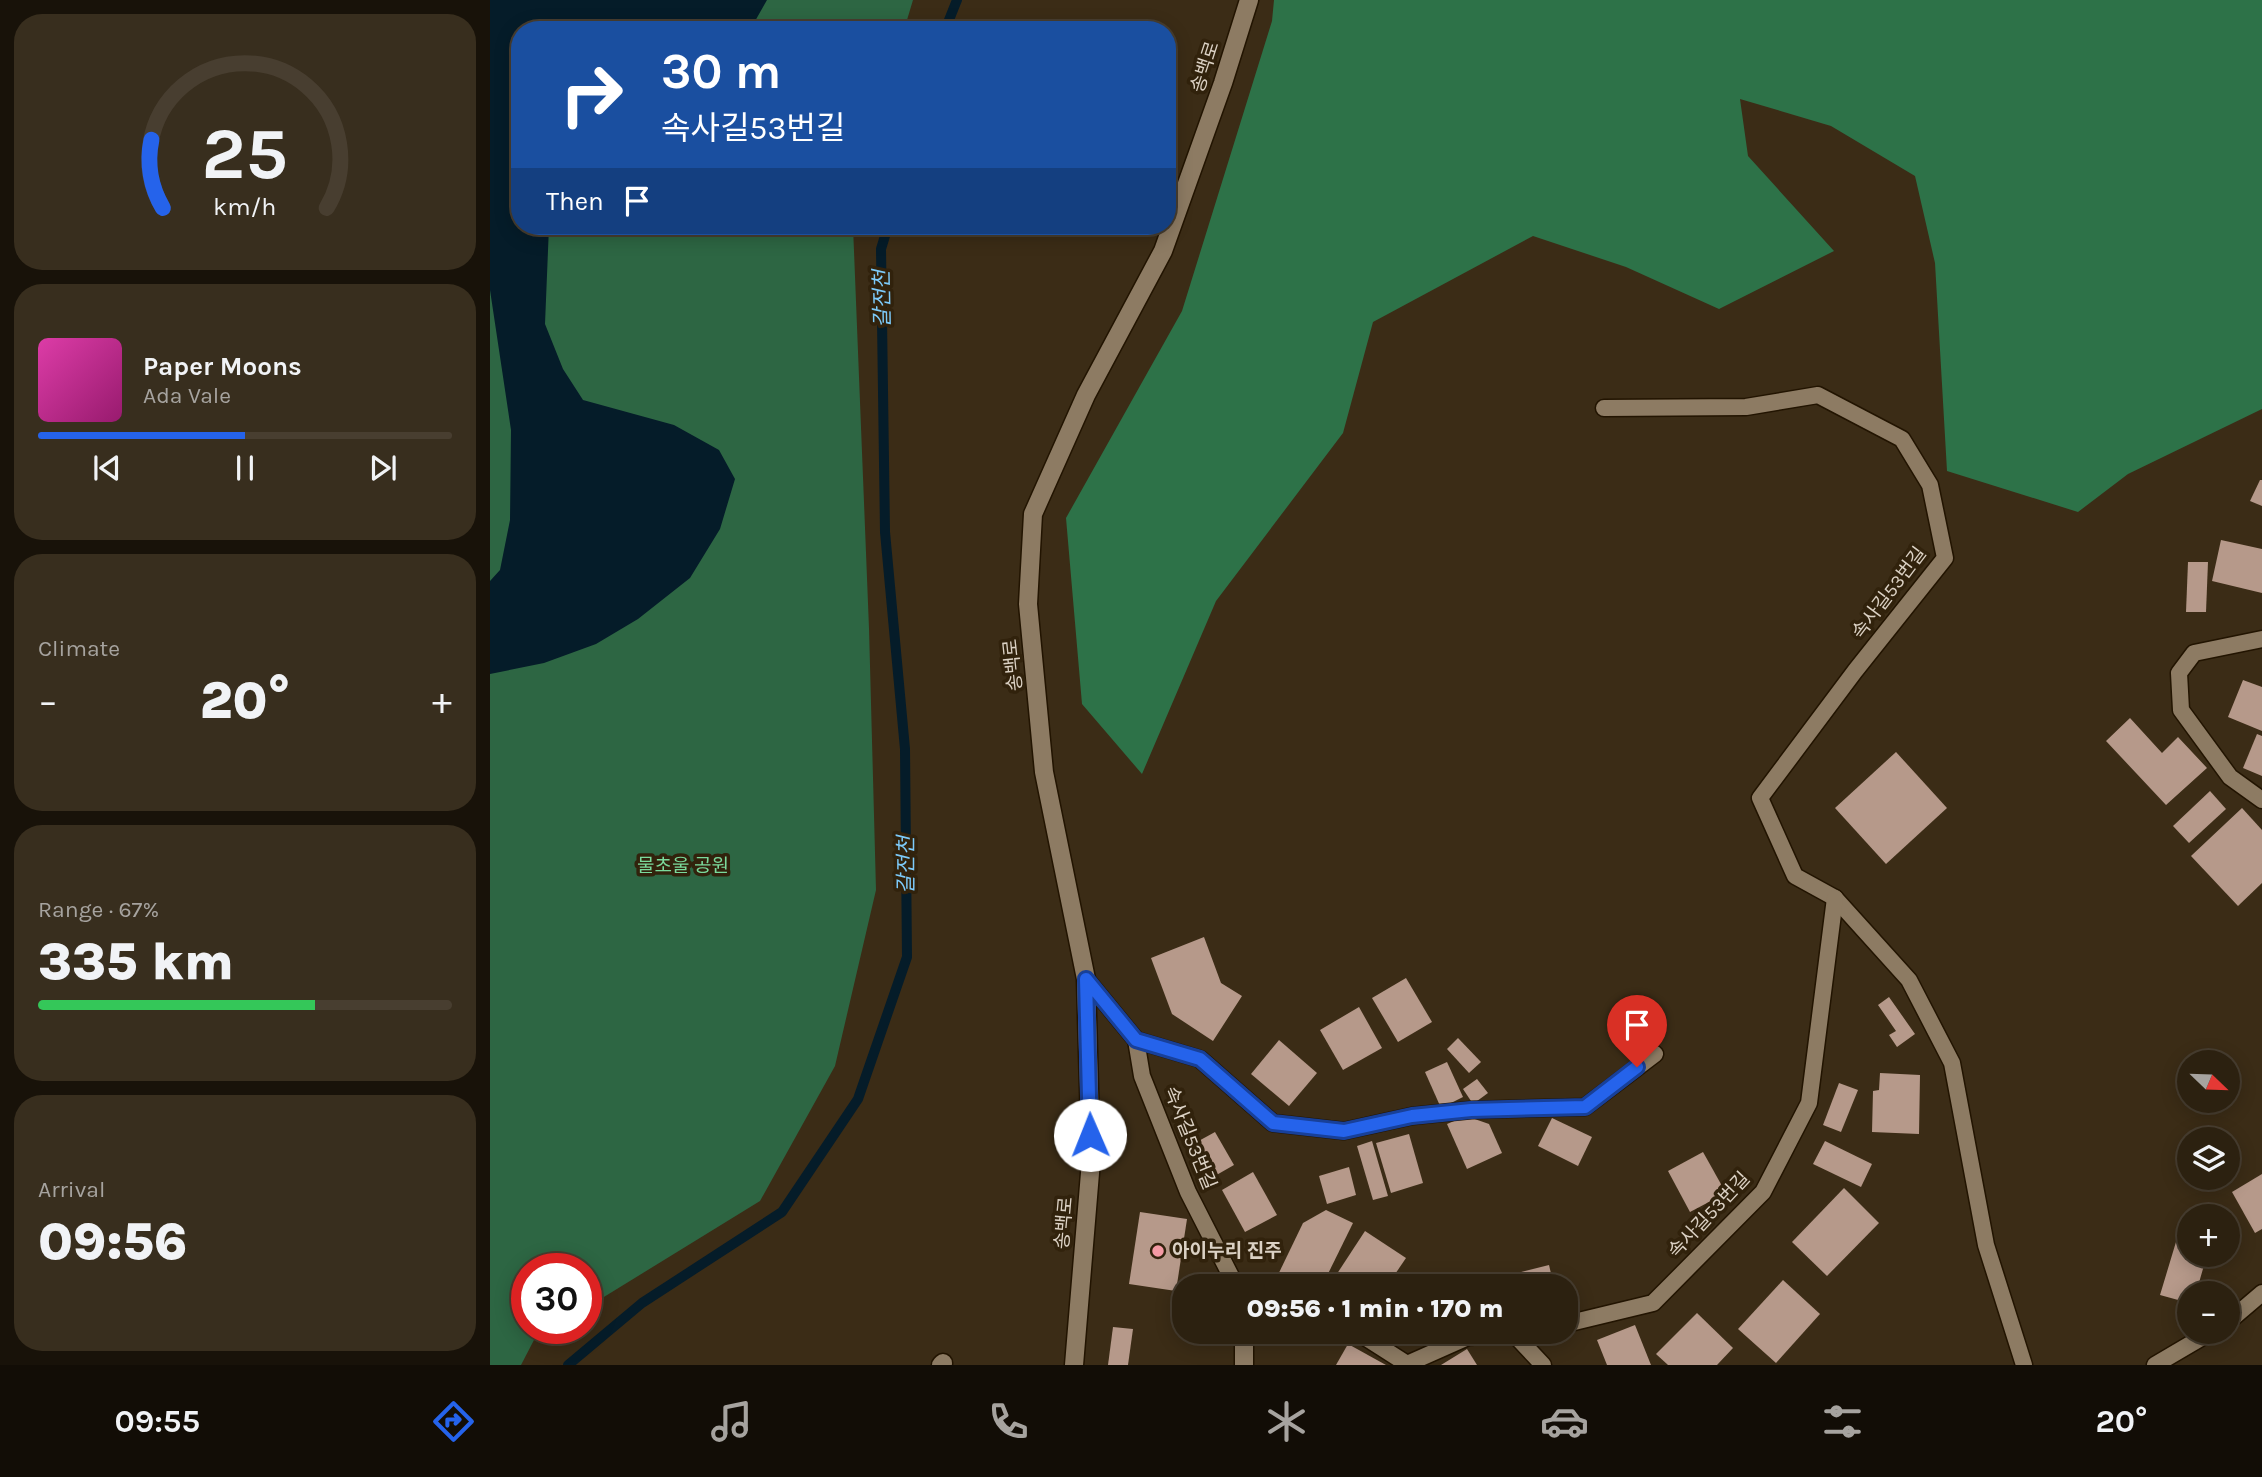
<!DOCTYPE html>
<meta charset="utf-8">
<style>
:root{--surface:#2c2110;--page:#382e1e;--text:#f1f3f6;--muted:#a6a39f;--line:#483e30;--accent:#2563eb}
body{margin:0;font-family:Karla,"Noto Sans KR",sans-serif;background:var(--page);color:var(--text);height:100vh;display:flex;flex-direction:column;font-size:26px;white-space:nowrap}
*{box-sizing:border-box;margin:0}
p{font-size:23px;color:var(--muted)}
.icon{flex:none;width:38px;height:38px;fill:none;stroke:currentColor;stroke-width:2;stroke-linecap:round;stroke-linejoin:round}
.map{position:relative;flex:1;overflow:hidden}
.details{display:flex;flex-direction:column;gap:14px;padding:14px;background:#181209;width:490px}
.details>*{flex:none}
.hud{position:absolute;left:21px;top:21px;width:665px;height:214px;border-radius:28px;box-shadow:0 4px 18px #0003,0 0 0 2px var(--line);background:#1a4fa0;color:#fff;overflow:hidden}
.needle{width:46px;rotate:113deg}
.fabs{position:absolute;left:1687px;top:1050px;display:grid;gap:14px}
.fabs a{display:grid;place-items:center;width:63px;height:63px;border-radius:50%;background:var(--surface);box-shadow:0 4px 18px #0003,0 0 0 2px var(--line);font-size:35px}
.speed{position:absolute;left:21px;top:1253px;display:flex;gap:14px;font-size:35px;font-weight:700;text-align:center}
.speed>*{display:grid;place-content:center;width:91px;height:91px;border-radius:50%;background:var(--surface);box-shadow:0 4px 18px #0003,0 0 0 2px var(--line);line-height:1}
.speed .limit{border:10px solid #d22;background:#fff;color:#111}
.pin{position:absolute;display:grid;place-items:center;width:60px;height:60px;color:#fff;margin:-72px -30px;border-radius:50% 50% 50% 0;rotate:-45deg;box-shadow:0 0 7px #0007}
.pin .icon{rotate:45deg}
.me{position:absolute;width:77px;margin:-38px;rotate:359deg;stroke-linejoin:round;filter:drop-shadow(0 0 5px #0008)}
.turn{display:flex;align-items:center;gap:24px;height:147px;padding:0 35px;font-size:32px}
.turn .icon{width:91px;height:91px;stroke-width:2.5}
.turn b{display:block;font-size:49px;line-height:60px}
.then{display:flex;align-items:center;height:66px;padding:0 35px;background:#0003;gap:14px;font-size:26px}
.big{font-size:52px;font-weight:800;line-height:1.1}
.details .widget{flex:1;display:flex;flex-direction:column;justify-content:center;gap:10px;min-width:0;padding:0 24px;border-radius:28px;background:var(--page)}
.details .dial{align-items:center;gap:0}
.dial svg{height:182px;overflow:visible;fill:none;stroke:var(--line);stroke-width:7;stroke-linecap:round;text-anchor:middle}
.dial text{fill:var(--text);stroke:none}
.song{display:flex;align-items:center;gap:21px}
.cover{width:84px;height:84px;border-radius:10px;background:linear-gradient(135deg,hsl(320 70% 55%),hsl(320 70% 35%))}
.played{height:7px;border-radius:4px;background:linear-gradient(90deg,var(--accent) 50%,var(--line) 50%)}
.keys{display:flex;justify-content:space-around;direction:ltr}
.heat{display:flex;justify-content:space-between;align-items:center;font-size:38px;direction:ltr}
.charge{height:10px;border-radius:5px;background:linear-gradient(90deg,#34c759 67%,var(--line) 0)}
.trip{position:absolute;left:682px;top:1274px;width:406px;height:70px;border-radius:28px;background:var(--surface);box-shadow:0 4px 18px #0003,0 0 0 2px var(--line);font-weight:800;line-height:70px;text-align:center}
.dock{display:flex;height:112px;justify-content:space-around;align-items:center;background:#120d06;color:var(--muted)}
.dock .icon{width:49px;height:49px}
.dock .selected{color:var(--accent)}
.dock b{font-size:32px;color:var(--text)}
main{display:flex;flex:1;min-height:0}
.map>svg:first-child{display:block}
.green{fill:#2d6643}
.forest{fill:#2d7248}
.water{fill:#051c29}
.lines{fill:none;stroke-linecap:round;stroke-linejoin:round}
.stream{stroke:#051c29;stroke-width:10}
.building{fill:#b6998a}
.lane-casing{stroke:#221401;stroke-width:19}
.street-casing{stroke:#221401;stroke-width:21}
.lane{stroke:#8d7b63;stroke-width:16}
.street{stroke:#8d7b63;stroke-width:18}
.route-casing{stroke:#184099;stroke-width:18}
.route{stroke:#2563eb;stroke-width:12}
.poi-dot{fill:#f49aa4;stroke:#31220c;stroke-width:2.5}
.labels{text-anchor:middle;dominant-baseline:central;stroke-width:7;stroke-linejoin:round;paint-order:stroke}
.street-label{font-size:19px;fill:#dbd1c4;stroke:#31220c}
.park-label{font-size:19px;fill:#7bda9c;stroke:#31220c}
.poi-label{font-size:19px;font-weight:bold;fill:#dbd1c4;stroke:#31220c;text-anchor:start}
.water-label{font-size:21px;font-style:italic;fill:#7dcbfa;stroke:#31220c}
</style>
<main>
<section class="details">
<div class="widget dial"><svg viewBox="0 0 100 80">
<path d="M14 69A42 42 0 1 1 86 69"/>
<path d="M14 69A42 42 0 0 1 9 39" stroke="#2563eb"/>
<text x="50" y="56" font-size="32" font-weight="700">25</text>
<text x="50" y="72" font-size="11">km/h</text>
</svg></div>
<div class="widget">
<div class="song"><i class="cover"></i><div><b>Paper Moons</b><p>Ada Vale</p></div></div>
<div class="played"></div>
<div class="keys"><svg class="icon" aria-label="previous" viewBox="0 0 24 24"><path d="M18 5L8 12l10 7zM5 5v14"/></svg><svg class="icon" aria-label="pause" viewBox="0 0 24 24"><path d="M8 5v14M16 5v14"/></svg><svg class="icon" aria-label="next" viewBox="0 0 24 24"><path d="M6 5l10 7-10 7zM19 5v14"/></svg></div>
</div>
<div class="widget"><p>Climate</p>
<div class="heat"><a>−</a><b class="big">20°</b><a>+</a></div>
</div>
<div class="widget"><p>Range · 67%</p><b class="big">335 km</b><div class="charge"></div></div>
<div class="widget"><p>Arrival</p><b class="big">09:56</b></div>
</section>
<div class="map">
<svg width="1772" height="1365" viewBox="0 0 1772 1365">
<rect width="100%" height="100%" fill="#3b2c16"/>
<path class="green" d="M0,0h423l-9,30h-384v196h333l16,402 7,262 -41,176 -75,135 -174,107v-39h-59v59h26l-19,12 -13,25h-31z"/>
<path class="forest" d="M784,0h988v409l-134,65 -50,38 -131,-41 -12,-208 -20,-87 -84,-50 -91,-27 8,57 86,95 -115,58 -93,-42 -93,-31 -160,86 -30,111 -127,168 -74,173 -60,-70 -16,-186 116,-207 90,-290z"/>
<path class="water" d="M0,0h277l-17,30h-230v196h29l-4,98 18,45 20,31 91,25 45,25 16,29 -15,50 -30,49 -52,41 -42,25 -52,19 -54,11v-93l10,-11 10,-50 1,-90 -21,-140z"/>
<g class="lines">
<g class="stream">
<path d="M455,30l12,-30"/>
<path d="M78,1365l74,-62 140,-91 76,-113 49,-142 -2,-208 -20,-217 -4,-283 7,-23"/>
</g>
</g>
<g class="building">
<path d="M1770,480h2v26l-12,-5z"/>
<path d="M1731,540l41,9v44l-50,-12z"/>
<path d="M1698,562h20l-2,50h-20z"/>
<path d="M1753,680l19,7v44l-34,-14z"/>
<path d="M1640,718l32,35 16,-16 29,31 -41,37 -60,-64z"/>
<path d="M1767,734l5,2v40l-19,-8z"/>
<path d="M1406,752l51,56 -61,56 -51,-56z"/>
<path d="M1720,791l16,18 -37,34 -16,-17z"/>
<path d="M1752,808l20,22v53l-24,23 -47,-50z"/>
<path d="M714,937l17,46 21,13 -29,45 -41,-27 -21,-56z"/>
<path d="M916,978l26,44 -34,20 -26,-44z"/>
<path d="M1399,997l26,37 -18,13 -8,-12 7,-4 -18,-26z"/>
<path d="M869,1007l23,41 -39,22 -23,-40z"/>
<path d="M968,1038l23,24 -12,11 -22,-24z"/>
<path d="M789,1040l38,33 -28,33 -38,-32z"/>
<path d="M957,1062l16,35 -22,11 -16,-36z"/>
<path d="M1390,1073l40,2 -1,59 -47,-2 1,-41 6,-1z"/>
<path d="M987,1079l11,14 -15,11 -10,-15z"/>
<path d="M1349,1083l19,7 -17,42 -18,-7z"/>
<path d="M976,1116l23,8 13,29 -35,16 -20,-45z"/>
<path d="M1062,1118l40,19 -14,29 -40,-20z"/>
<path d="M725,1132l19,33 -21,12 -18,-34z"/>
<path d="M919,1134l14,49 -32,10 -15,-50z"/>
<path d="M882,1141l16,55 -15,4 -16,-54z"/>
<path d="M1335,1141l47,23 -11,23 -48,-23z"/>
<path d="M1213,1152l23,41 -36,19 -22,-41z"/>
<path d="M859,1167l7,28 -29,9 -8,-28z"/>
<path d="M763,1172l24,43 -32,17 -23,-42z"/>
<path d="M1772,1174v55l-7,4 -23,-41z"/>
<path d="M1354,1188l35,35 -52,53 -35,-34z"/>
<path d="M836,1210l27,13 -31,63h-36l-11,-5 28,-58z"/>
<path d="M650,1212l47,7 -11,72 -47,-7z"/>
<path d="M1692,1222l7,2v31h18l-11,38h-7v10l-29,-8z"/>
<path d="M875,1231l41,27 -19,28h-58z"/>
<path d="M1059,1265l5,21h-67l-1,-5z"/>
<path d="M919,1279l11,7h-15z"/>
<path d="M1293,1280l37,34 -44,49 -38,-34z"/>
<path d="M1207,1313l36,35 -16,17h-49l-12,-11z"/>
<path d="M1145,1325l16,40h-44l-10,-25z"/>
<path d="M623,1327l20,2 -5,36h-20z"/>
<path d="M899,1332h29l-9,13z"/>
<path d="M943,1332h24l-12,13 -14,-9z"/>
<path d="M858,1344l38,21h-50z"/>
<path d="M977,1349l10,16h-36z"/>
</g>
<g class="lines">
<defs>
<g id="lane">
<path d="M1114,408l142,-1 72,-12 84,44 28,46 15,73 -90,113 -95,127 35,78 40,22 74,82 43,83 34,182 38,120"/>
<path d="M1772,639l-68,14 -15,20 2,37 49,67 32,23"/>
<path d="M596,979l50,61 6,36 46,116 48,94"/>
<path d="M646,1040l64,19 73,64 71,8 68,-15 59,-6 114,-3 70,-53"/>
<path d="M1738,1322l34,-29"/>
<path d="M1076,1324l87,-21 110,-111 46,-89 26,-205"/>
<path d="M867,1332l50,32 61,-27 60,-5"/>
<path d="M1023,1333l30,32"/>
<path d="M1665,1365l56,-33"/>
</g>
<g id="street">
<path d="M754,1332v33"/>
<path d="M451,1365l2,-2"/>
<path d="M584,1365l17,-204 -5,-182 -42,-207 -16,-168 5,-90 53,-119 77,-144 60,-168 26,-83"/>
</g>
</defs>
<use href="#lane" class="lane-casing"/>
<use href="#street" class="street-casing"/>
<use href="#lane" class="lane"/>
<use href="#street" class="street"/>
</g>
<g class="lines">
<defs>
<path id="route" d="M600,1135l-4,-156 50,61 64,19 73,64 71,8 68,-15 59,-6 114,-3 52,-40"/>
</defs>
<use href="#route" class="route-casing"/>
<use href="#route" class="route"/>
</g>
<circle class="poi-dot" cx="668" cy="1251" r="7"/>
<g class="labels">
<g class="street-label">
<text transform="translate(715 67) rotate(-72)">송백로</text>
<text transform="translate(1399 593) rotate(-53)">속사길53번길</text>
<text transform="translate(523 665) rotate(-96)">송백로</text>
<text transform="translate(700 1138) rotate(68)">속사길53번길</text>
<text transform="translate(1219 1215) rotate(-47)">속사길53번길</text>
<text transform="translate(574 1223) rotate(-85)">송백로</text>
</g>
<g class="park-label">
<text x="193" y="866">물초울 공원</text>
</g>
<g class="poi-label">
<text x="682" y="1251">아이누리 진주</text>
</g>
<g class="water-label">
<text transform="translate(392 299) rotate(-91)">갈전천</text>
<text transform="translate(416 865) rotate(-90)">갈전천</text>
</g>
</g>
</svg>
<div class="fabs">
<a><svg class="needle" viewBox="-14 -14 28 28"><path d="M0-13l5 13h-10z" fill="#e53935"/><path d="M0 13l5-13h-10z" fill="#a6a39f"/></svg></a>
<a><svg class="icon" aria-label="layers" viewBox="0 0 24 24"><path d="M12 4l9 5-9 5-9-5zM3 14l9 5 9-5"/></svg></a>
<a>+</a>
<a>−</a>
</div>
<div class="speed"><div class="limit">30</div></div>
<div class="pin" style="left:1147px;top:1067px;background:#d93025"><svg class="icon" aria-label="arrive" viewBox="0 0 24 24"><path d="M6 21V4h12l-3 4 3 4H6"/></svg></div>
<svg class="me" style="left:600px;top:1135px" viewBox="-20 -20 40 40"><circle r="19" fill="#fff"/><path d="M0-13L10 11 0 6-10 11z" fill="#2563eb"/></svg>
<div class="trip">09:56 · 1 min · 170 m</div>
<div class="hud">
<div class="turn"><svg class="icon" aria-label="right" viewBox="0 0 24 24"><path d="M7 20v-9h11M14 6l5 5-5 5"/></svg><div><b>30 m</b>속사길53번길</div></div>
<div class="then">Then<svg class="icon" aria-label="arrive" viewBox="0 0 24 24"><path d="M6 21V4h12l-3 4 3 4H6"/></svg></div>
</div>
</div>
</main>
<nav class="dock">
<b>09:55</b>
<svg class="icon selected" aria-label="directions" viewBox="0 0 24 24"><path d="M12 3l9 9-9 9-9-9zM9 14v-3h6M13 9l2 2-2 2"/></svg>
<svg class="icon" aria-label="music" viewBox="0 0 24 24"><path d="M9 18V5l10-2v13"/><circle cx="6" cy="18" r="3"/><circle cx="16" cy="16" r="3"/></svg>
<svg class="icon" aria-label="phone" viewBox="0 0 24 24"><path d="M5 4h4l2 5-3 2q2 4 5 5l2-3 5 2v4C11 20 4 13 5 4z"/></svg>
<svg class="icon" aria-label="climate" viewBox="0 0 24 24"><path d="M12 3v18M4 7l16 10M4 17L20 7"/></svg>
<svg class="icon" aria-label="car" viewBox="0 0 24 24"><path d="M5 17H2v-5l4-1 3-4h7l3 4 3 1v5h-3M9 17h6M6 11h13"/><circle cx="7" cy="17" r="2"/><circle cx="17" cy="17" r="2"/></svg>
<svg class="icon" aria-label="filters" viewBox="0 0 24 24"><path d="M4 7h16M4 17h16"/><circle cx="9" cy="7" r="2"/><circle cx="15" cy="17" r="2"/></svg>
<b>20°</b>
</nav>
